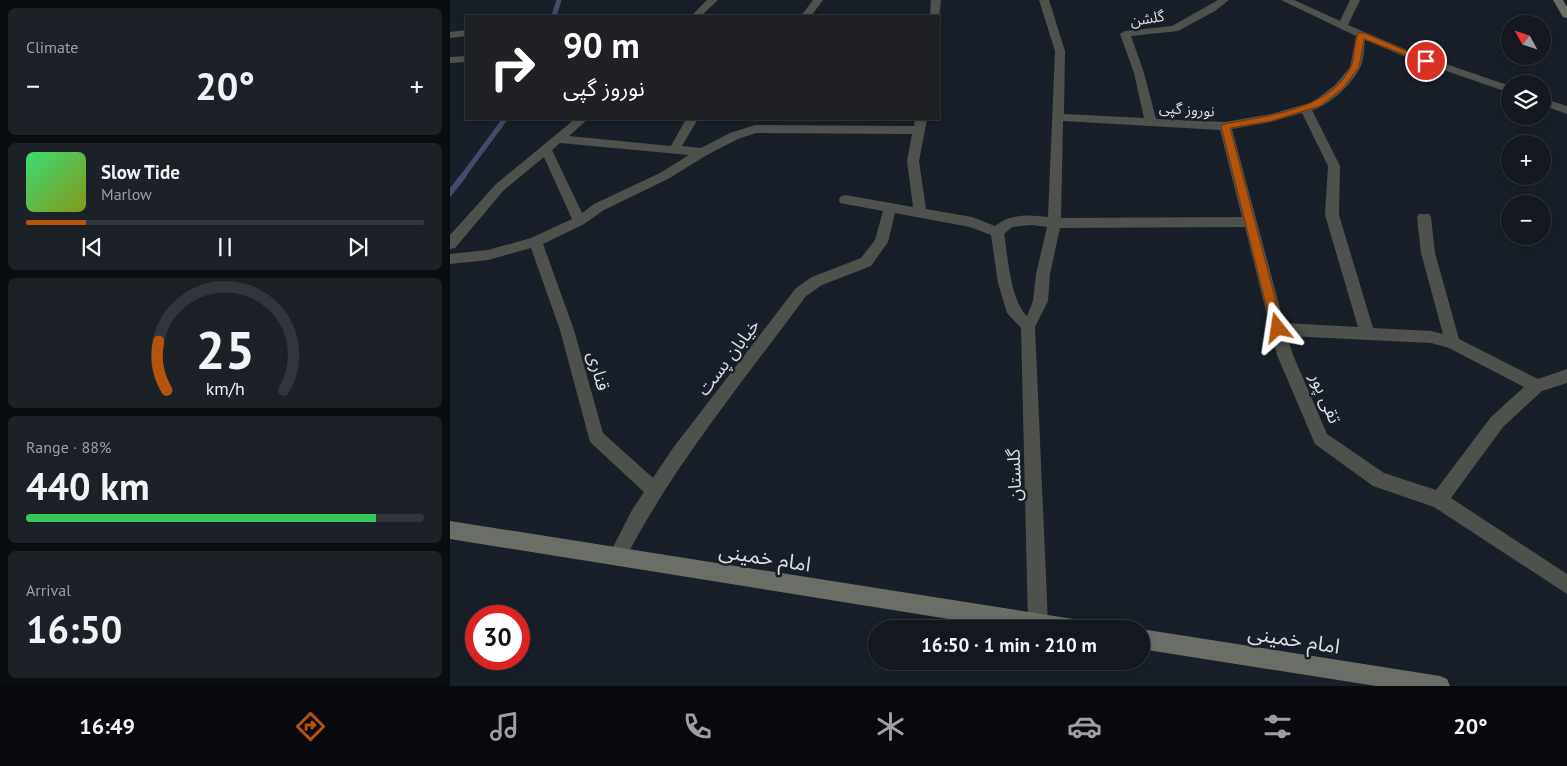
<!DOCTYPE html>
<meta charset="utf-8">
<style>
:root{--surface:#13171e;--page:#1c2027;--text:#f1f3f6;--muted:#9d9fa4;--line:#32363c;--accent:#b45309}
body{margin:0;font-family:"PT Sans","Noto Sans Arabic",sans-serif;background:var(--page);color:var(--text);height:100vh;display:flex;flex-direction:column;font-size:19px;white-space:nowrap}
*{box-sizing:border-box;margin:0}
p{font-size:16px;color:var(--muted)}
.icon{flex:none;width:28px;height:28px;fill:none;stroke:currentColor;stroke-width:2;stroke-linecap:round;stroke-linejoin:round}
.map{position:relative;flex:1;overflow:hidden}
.panel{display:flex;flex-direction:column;gap:8px;padding:8px;background:#0a0d10;width:450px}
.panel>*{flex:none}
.hud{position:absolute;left:15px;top:15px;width:475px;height:105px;border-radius:0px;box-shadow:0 2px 8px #0003,0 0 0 1px var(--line);background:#202124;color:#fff;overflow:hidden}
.needle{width:32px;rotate:310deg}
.fabs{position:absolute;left:1051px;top:15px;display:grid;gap:10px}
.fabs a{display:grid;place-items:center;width:50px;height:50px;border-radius:50%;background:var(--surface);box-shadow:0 2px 8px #0003,0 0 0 1px var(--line);font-size:25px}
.speed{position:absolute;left:15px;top:605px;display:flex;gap:10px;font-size:25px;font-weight:700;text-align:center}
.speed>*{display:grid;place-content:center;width:65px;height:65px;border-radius:50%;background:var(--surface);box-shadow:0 2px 8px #0003,0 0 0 1px var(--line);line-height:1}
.speed .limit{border:8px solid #d22;background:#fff;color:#111}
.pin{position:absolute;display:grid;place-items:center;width:42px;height:42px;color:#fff;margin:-21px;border:2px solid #fff;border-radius:50%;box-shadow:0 1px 5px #0007}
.me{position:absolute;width:55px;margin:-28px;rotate:345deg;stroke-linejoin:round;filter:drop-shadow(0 0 4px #0008)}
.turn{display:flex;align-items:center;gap:18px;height:105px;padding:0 15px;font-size:22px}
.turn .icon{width:65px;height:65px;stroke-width:2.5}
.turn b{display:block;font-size:35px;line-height:42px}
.big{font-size:38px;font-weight:800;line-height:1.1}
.panel .widget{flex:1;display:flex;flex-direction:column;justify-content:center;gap:8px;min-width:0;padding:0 18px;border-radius:8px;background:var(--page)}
.panel .dial{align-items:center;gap:0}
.dial svg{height:130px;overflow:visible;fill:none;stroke:var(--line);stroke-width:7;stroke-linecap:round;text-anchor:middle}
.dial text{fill:var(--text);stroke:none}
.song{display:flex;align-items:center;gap:15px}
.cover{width:60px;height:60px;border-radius:8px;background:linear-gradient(135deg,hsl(140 70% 55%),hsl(70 70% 35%))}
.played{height:5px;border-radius:2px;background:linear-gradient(90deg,var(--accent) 15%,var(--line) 15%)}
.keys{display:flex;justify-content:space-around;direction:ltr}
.heat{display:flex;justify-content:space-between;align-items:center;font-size:28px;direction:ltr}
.charge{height:8px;border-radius:4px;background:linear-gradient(90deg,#34c759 88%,var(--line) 0)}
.trip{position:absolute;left:418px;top:620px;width:282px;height:50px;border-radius:25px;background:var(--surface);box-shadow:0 2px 8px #0003,0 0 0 1px var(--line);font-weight:800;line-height:50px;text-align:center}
.dock{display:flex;height:80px;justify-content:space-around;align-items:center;background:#08090c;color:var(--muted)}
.dock .icon{width:35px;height:35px}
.dock .on{color:var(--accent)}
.dock b{font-size:22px;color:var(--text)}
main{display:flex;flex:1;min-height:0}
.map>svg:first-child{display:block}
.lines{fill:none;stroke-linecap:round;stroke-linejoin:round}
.stream-far1{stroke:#424b69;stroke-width:5}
.stream{stroke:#424b69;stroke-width:6}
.street{fill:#4f514c;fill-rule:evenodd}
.secondary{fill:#6a6e66;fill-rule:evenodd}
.route{fill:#b45309;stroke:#753606}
.labels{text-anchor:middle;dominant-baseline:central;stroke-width:5;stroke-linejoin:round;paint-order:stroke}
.far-street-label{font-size:15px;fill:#dbdfe5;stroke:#191f28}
.street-label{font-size:18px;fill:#dbdfe5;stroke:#191f28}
.near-street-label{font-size:21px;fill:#dbdfe5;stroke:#191f28}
</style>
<main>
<section class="panel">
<div class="widget"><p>Climate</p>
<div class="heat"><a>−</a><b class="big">20°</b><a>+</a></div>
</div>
<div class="widget">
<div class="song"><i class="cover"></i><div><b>Slow Tide</b><p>Marlow</p></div></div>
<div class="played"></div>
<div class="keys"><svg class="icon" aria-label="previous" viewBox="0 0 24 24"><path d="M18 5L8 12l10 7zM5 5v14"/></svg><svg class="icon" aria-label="pause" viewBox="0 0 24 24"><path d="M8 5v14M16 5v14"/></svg><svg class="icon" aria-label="next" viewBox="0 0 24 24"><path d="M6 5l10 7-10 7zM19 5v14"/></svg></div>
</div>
<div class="widget dial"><svg viewBox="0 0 100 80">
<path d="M14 69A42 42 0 1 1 86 69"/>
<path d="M14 69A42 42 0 0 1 9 39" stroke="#b45309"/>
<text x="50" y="56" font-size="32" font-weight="700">25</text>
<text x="50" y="72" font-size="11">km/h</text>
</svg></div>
<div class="widget"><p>Range · 88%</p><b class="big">440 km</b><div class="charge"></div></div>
<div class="widget"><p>Arrival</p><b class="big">16:50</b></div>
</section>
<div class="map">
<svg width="1117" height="686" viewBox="0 0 1117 686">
<rect width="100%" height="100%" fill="#191f28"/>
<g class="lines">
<g class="stream-far1">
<path d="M104,16l5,-16"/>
<path d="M13,176l42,-57"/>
</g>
<path class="stream" d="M0,193l14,-18"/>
<g class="street">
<path d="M257,0h11l-17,16h-10z"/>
<path d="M363,0h10l-12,16h-10z"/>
<path d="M481,0h10l-2,18 -9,-2z"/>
<path d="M589,0h10l16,51 -1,63 80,4 -10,-45 -14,-39 5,-3 47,-5 46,-26h11l-14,11 -37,20 -47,5 13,37 12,46 69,3 46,-8 42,-12 23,-18 14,-17 6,-31 -75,-36h13l46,21 10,-21h10l-12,25 66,28 96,33v7l-104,-36 -41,-17c-1,9 -1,21 -5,28 -9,17 -30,37 -48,42l28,56 -1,49 34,113 58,3 12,3 -22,-81 -4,-36 2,-3h10l2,3 4,36 24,86 79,40 29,-10v14l-25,8 -39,36 -52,71 116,76v20l-133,-87 -61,-21 -58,-42 -38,-89 -32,-128 -185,1 -10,46 -2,27 -13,26 13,296 -3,6h-14l-3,-6 -7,-295 -14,-15 -9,-30 -7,-48 -21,-8 -75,-14 -7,29 -17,24 -49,19 -16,11c-64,87 -134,171 -183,267l-6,3 -6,-3 -3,-6 3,-6 21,-41 12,-18 -54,-50 -30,-112 -29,-82 -43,12 -38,4v-10l38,-4 43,-12 41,-19 -28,-62 -40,33 -49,58 -5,1v-14l46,-51 79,-65h13l-19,17 102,10 15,-27h12l-16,27 19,2 29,-15 25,-8 159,1 1,-7h12l-8,42 7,48 46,8 23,9c16,-13 34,-11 53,-9l7,-166zM852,113l26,53 -3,49 33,112 -74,-4 -52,-194 39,-7zM613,121l157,9 22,87 -181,1zM306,133l156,1 -5,27 6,46 -68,-12 -5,2 -1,3 1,3 43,8 -8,29 -14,18 -49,19 -16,11 -123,160 -20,30 -50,-45 -29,-103 -31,-86 41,-20 20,-14 64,-31 39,-24 31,-16zM110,143l129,12 -29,18 -66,31 -12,9 -30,-63zM582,225l15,2 -11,47 -3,27 -6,15c-17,-16 -19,-60 -23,-82l8,-7zM837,336l144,7 18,5 75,39 -33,30 -55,73 -52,-17 -57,-39 -34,-79z"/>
<path d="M16,30v6l-16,2v-6z"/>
<path d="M16,56v6l-16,1v-6z"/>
<path d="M1092,98l25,8v8l-25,-9z"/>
</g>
<g class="secondary">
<path d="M1103,0h10l4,7v11l-4,-1z"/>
<path d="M0,521l623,98 7,3 3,7h-72l-561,-90z"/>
<path d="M691,629l299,47 7,3 3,7h-74l-235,-37z"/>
</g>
</g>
<path class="route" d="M908,33h6l66,28 -6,1 -60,-23 -5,28 -16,21 -23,18 -49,15 -41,7 53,200 -5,5 -6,-5 -51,-202 4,-2c41,-8 105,-14 126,-57 4,-10 3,-23 7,-34z"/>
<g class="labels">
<g class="far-street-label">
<text transform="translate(697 18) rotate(-9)">گلشن</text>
<text transform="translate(737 109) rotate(4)">نوروز گپی</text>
</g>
<g class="street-label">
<text transform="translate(278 357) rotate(-53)">خیابان پست</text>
<text transform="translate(149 371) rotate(75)">قناری</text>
<text transform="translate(876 398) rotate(67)">تقی پور</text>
<text transform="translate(564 475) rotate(-92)">گلستان</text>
</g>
<g class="near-street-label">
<text transform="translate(315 557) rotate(9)">امام خمینی</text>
<text transform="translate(844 639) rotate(9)">امام خمینی</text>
</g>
</g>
</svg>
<div class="fabs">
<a><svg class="needle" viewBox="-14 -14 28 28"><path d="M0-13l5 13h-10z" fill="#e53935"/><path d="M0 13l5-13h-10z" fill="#9d9fa4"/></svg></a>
<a><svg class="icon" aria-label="layers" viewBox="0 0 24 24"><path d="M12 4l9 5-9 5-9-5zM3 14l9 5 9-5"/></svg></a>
<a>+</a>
<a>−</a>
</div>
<div class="speed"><div class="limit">30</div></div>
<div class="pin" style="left:976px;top:61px;background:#d93025"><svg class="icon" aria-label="arrive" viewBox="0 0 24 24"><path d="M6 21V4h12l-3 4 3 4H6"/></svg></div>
<svg class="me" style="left:828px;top:328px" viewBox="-20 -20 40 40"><path d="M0-17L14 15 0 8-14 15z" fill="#b45309" stroke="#fff" stroke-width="4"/></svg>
<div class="trip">16:50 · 1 min · 210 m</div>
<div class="hud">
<div class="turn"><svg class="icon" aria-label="right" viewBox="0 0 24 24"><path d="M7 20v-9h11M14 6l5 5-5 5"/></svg><div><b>90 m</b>نوروز گپی</div></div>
</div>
</div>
</main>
<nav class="dock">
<b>16:49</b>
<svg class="icon on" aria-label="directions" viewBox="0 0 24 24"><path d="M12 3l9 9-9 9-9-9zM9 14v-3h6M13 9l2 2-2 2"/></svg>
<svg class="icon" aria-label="music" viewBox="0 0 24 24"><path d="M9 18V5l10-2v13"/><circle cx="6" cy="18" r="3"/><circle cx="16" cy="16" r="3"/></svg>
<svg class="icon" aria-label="phone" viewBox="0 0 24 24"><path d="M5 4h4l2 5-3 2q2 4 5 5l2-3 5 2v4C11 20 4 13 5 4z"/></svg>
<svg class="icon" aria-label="climate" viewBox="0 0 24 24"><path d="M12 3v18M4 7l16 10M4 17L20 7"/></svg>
<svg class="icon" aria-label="car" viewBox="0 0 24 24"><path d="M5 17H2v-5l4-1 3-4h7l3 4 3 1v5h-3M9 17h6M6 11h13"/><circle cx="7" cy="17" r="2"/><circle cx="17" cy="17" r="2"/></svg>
<svg class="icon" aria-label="filters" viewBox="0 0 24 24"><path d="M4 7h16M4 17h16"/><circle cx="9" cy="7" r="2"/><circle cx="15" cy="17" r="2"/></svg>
<b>20°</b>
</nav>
